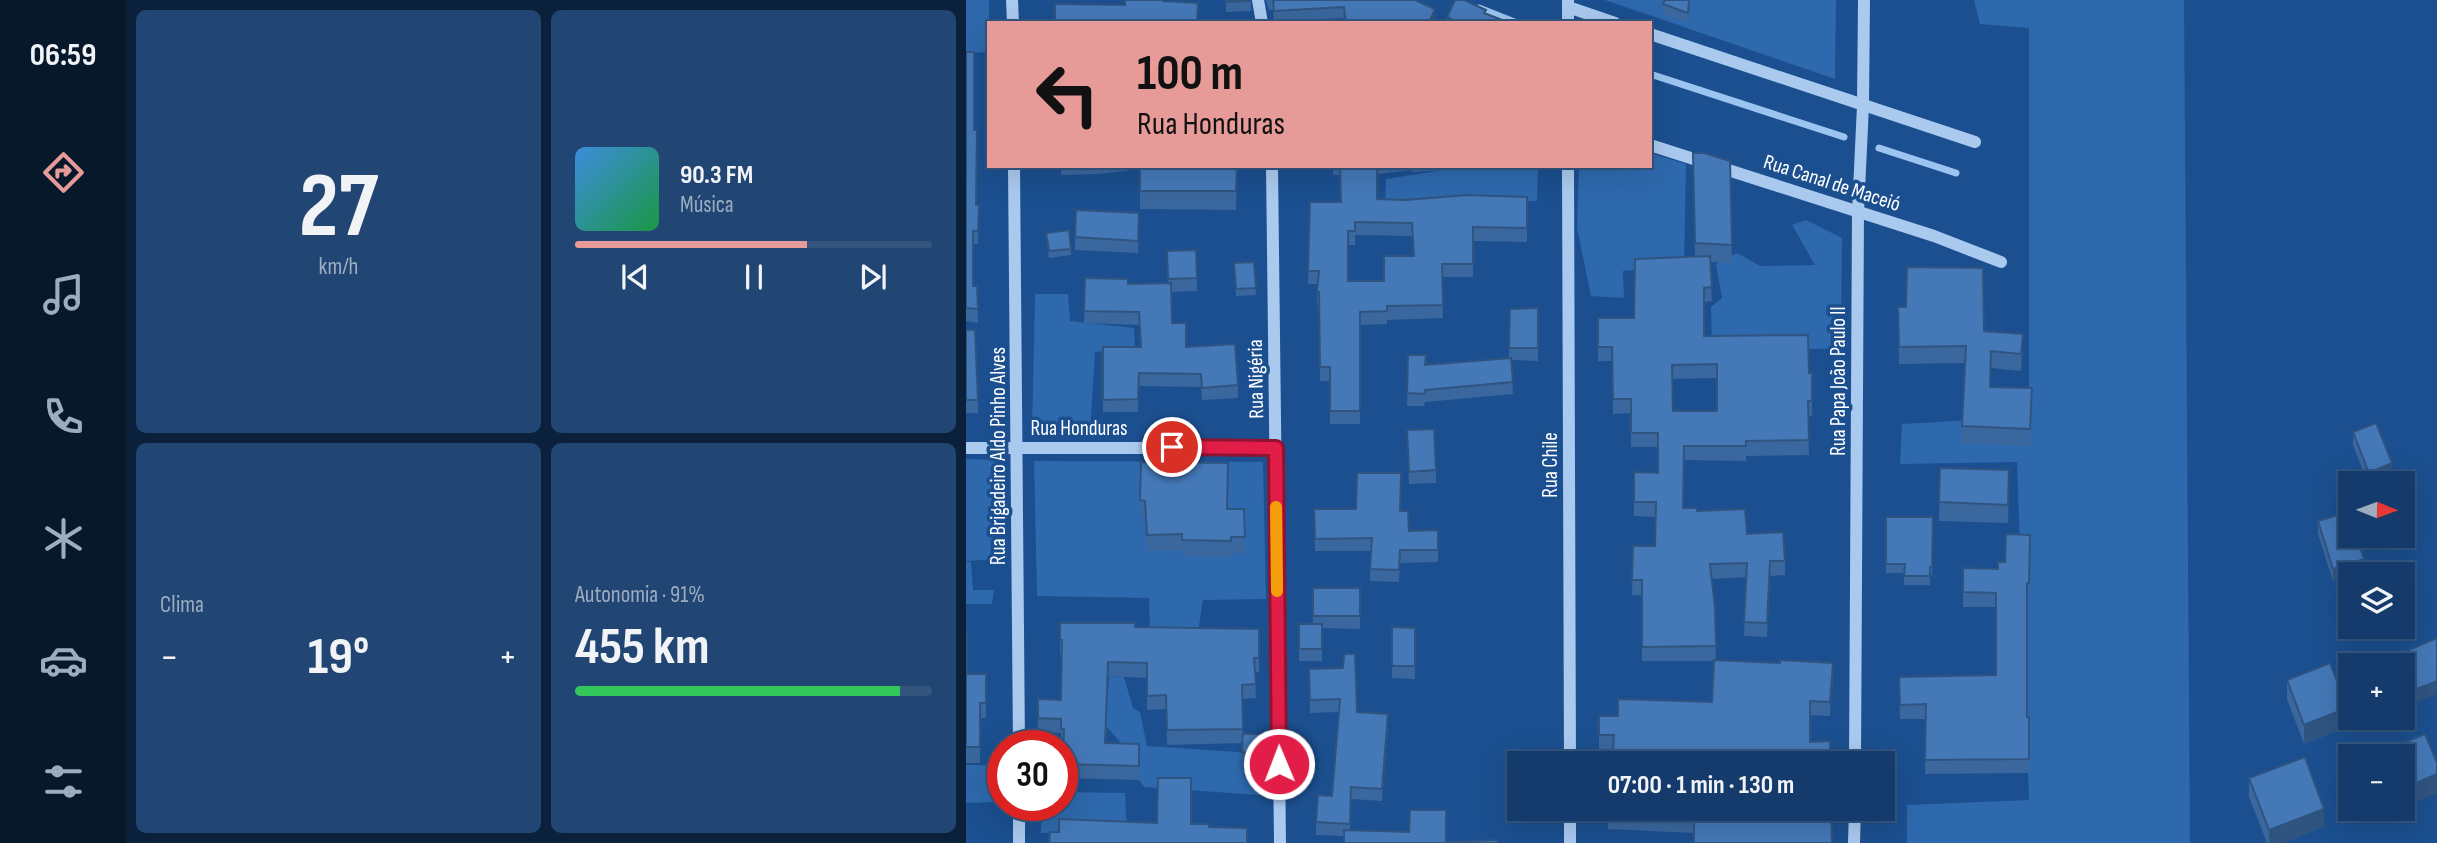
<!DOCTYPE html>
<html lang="pt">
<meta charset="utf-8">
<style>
:root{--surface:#143b6b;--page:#214673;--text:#f1f3f6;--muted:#9dadc1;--line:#33557e;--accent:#e69b98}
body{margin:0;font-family:"Sofia Sans Condensed",sans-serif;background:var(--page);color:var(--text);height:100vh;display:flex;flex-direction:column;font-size:26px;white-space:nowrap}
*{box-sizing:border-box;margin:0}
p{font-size:23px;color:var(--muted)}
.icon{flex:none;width:38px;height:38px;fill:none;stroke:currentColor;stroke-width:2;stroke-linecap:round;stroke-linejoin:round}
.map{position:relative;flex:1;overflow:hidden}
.panel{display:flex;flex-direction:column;gap:10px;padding:10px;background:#0b203b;width:840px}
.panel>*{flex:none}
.guide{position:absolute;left:21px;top:21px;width:665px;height:147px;border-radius:0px;box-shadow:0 7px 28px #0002,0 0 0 2px var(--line);background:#e69b98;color:#111;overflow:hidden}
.needle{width:46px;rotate:91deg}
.fabs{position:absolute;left:1372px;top:471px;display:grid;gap:14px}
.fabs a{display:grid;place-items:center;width:77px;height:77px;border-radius:0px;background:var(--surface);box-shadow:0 7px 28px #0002,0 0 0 2px var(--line);font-size:35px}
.speed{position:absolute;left:21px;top:730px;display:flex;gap:14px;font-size:35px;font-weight:700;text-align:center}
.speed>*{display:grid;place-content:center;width:91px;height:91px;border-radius:50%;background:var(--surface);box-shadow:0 7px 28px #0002,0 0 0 2px var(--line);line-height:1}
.speed .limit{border:10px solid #d22;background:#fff;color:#111}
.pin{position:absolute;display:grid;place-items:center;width:60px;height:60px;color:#fff;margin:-30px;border:4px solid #fff;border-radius:50%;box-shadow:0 2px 7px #0007}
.me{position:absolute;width:77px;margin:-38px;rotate:359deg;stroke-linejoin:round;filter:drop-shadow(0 0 5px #0008)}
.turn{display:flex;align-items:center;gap:24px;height:147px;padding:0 35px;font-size:32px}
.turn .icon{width:91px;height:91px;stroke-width:2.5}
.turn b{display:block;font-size:49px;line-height:60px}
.big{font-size:52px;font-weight:700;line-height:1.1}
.panel .card{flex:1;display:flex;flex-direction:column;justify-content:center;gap:10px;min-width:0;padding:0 24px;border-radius:10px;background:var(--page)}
.panel .dial{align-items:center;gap:0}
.dial b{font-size:91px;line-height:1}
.song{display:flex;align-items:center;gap:21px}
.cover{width:84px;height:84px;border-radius:10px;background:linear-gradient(135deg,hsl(210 70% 55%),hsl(140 70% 35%))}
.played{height:7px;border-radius:4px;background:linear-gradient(90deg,var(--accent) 65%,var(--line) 65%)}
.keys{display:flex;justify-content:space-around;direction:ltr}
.heat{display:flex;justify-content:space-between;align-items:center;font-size:38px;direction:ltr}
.charge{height:10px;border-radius:5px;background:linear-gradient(90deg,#34c759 91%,var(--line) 0)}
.panel .tiles{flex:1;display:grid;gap:10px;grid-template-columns:repeat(2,1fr)}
.trip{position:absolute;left:541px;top:751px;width:388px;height:70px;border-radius:0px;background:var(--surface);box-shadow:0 7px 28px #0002,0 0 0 2px var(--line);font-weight:700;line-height:70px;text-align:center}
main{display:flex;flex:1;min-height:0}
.tabs{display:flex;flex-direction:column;width:126px;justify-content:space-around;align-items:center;background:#08182b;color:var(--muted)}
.tabs .icon{width:49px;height:49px}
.tabs .current{color:var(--accent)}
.tabs b{font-size:32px;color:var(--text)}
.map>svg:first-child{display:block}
.green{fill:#2e69ad}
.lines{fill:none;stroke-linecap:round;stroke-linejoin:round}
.stream{stroke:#9cc4f0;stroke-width:7}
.minor{stroke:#a9c9ee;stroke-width:12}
.wall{fill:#3a679d;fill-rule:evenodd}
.shaded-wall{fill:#305480}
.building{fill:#4478b7;stroke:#305480;stroke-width:2;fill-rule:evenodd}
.route-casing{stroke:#92132f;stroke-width:18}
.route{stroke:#e11d48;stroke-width:12}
.slow{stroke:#f59e0b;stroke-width:12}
.labels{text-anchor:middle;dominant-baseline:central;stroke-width:7;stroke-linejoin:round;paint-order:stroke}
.street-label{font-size:21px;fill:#fff;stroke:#1b4f8f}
</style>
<main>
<nav class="tabs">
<b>06:59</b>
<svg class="icon current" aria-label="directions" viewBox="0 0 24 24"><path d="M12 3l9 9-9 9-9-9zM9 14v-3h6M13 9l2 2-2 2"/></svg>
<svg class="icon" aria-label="music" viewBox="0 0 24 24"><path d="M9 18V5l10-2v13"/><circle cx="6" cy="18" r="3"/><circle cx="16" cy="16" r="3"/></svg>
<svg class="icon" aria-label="phone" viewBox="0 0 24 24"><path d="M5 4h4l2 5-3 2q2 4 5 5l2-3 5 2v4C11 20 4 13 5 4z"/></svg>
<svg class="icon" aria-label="climate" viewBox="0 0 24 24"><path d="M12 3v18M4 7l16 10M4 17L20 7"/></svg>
<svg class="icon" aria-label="car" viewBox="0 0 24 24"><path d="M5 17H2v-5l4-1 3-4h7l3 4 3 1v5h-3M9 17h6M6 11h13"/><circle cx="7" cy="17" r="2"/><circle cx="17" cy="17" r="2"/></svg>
<svg class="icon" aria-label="filters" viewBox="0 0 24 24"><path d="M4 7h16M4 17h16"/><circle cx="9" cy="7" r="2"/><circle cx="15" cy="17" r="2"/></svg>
</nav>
<section class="panel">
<div class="tiles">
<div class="card dial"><b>27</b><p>km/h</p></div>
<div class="card">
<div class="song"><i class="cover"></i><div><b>90.3 FM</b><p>Música</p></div></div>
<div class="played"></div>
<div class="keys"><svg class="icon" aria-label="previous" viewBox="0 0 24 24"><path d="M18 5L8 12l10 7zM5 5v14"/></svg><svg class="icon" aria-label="pause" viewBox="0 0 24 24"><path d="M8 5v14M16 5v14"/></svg><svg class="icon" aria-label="next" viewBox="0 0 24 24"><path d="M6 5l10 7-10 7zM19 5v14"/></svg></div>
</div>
<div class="card"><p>Clima</p>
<div class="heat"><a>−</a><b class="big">19°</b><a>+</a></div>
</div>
<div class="card"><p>Autonomia · 91%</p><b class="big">455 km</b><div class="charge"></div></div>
</div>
</section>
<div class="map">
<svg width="1471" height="843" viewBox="0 0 1471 843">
<rect width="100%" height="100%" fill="#1b4f8f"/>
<g class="green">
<path d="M0,0h23v52l-23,1z"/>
<path d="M639,0h231l-1,79z"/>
<path d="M1008,0h210l6,843h-283v-38l122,-5 -12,-338 -117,2 2,-40 127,-7v-389l-49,-4z"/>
<path d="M684,153l36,11 -2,103 -61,4 1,27 -33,-2 -14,-68 2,-62h71z"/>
<path d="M477,166h95l-1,35 -152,5 1,-27 57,-9z"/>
<path d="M840,220l36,18 -1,90 -6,21 -123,-1 -1,-41 11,-9 -6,-34 21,-11 23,13 55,-1 -23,-40z"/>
<path d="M69,294h33l2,27 64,7 1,20 -40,4 -5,81 -58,-1z"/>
<path d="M0,459l34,1v99l-34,2z"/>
<path d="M68,461l229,1 3,137 -63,1 -5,32 -48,1 -1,-35 -112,-2z"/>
<path d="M0,562h5l2,28h21l-2,14h-26z"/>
<path d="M143,676l15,1 9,31 7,4 7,34 121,8 -8,41 -116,-8 -5,-7v-22l-12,-1 -7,-15 -14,-16z"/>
<path d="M0,765h27l1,37 -28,1z"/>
<path d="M96,792l63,1 2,38 -86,2v-28h21z"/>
</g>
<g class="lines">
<g class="stream">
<path d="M513,8l38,15"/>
<path d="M684,74l194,63"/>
<path d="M913,148l77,25"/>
</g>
<g class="minor">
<path d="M46,0l1,23"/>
<path d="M292,0l4,23"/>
<path d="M602,7l47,16"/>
<path d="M602,23v-23"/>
<path d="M684,34l325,108"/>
<path d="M684,145l284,91 67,26"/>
<path d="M48,166l5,580"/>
<path d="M306,166l8,677"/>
<path d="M602,166l2,597"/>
<path d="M0,448h310"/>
<path d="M889,763l3,-551 5,-107 1,-105"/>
<path d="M53,805v38"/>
<path d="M604,808v35"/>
<path d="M888,843l1,-35"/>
</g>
</g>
<g class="wall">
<path d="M260,0h25v11l-25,1z"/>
<path d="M300,0h149l20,19 -1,4h-90v-5l-70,3 -1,-11h-4z"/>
<path d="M699,0h25l-2,23 -25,-9v-10z"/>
<path d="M520,14l24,9h-63v-6z"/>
<path d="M0,52l8,78 2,75 3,13 -1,26h-5v42h4l1,37 -12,-2z"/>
<path d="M727,153l37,8 2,102 -22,-1 2,39 -8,1v34l105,37h3v43h-4l1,39 -63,1v5l-62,-1 -1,48 14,3 50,23 38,27v14l-15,1 -3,61 -23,-1 3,-59 -35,2 3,29 1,52 117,18 -3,38 -20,-1 -197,34 -14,1v-34h19l94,-14 2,-41h-72v-66h-10l1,-49h22l1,-29 -22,-1v-44l24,1v-26h-27v-34l-18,1 -1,-53h-14v-43h36l61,-61zM751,378v33h-44l-1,-32z"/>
<path d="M95,166h176l-1,44 -96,-1v-40l-42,5 -37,1z"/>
<path d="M367,166h110v4l-31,2v-2l-35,4v25l150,-2v45l-54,-1v36h-31l1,41 -56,2v4l-27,1v99h-30v-43h-10l-1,-76h-2l1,-21h-10l2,-82h31l-1,-27h-7zM389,235l57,1 1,20 -29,25h-36v-36h7z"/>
<path d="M173,226l-1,27 -63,-3v-13z"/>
<path d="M80,233l25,16v6l-22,3z"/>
<path d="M230,250l1,41 -26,1 1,31 14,24 52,38v13l-36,2 -1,-13 -62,-1 -1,26h-35v-65h37l-1,-22 -55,-2 1,-45 43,6 40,-1 -1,-32z"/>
<path d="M288,262l2,33 -20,1 -2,-33z"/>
<path d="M932,307l86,24 39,20 -2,20 -30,-3 -1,19 42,18 -2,41 -68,-3 3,-80 -66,1z"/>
<path d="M572,308v53l-27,-1 2,34 -88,8 -1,4h-17l1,-51 18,10 83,-7 1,-49z"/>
<path d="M0,330l12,70v13h-12z"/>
<path d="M441,430l29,40v13l-27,1z"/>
<path d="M1387,432l39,43 -17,8h-7l-15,-38z"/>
<path d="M175,462l87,47h16l1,44h-14v4l-49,-1v-6l-35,1 -2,-34 -5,-1z"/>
<path d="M974,468l69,21 -1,34 -69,-2z"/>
<path d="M348,509l86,2 9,20 29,-1v32l-38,1 -1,19 -29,-1 1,-30h-56z"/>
<path d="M920,517h47l-1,59h-2v9h-26v-12h-18z"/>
<path d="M1352,521l46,50 -31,10 -15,-47z"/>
<path d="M1064,535l-1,63h-2v119h2v56l-104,1 1,-55h-26l-1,-42 97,-2v-68h-33v-39l35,1z"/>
<path d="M347,588h47v41l-38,-1v33h-23v-37h14z"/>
<path d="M94,623l75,4 124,2v43h-4l1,26 -14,1 1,44 -76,2 -1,-36 -19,1v-32l-39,-2 -2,67 33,1v36l-76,-2v-35h-2v-10l-23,-1v-33l23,1 1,-46h-2z"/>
<path d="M426,627l23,1v51l-23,-1z"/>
<path d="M0,634l1,40h19v44h-6v45h-14z"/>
<path d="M1471,638l-20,64 -14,-34 -1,-15z"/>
<path d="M343,669l48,43 31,15 -6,74 -31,-2 -1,31 96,12 52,1h-154v-7l-28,-1v-13l16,-26 7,-84 -29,1z"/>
<path d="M1321,680l60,47 -43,17 -17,-45z"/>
<path d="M277,734h19l-1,26 -19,-1z"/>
<path d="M1283,778l75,49 -41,16h-16l-18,-46z"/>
<path d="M642,808h223l-137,25 -86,-4z"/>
</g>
<g class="shaded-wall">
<path d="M469,9v10l-1,4h-5z"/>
<path d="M1057,334v17l-2,20v-17z"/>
<path d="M1426,463v12l-17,8h-6v-10z"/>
<path d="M1398,559v12l-9,3h-5v2l-17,5v-12z"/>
<path d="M867,663v15l-3,38v-14z"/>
<path d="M1471,681v13l-20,8v-13z"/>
<path d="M1381,708v19l-43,17v-19z"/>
<path d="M422,714v13l-6,74v-12z"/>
<path d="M1471,774v19l-34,14v-18z"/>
<path d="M1424,808h10l-10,5z"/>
<path d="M1358,809v18l-41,16h-14v-13z"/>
</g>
<g class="building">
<path d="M159,0h38v1l35,2 -1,20h-142v-19l70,1z"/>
<path d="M260,0h25v1l-25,1z"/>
<path d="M307,0h142l20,9 -6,14h-83l-2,-16 -70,4z"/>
<path d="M489,0h9l22,10 -2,3 26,10h-51l-12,-6z"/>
<path d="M699,0h24l-1,13 -25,-9z"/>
<path d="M0,52h8v78h3l-1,75h3l-1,26h-5v55h4l1,23 -12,-1z"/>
<path d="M727,153h11l26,8 2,84 -37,-2z"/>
<path d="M174,166h97l-1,25h-96z"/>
<path d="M374,166h37v33l28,1 62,-5 60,2v31l-54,-1v37h-31l1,41 -56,1v5l-27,1v99h-30v-44h-10l-1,-75h-2l2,-21h-11l2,-69h31zM389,222l57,1 2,33h-30v25h-36v-50h7z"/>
<path d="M110,210l63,3 -1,28 -63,-4z"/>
<path d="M103,230l2,19 -22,2 -3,-18z"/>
<path d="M230,250l1,28 -29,1 -1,-28z"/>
<path d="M744,256l2,31 -8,1v48l104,-1 1,38h3v28h-4l1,39 -63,1v5h-62l-1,62h14v3l48,-2 2,25 36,-2 2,29h-15l-3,62 -23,-1 3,-59 -37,1 5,44 1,38 -74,1v-67h-10l1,-34h22l1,-44h-22v-30l24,1v-40h-27v-34h-18l-1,-52h-14v-29h36l1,-59zM751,364v47h-44l-1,-46z"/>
<path d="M288,262l2,26 -20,1 -2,-26z"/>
<path d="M941,267l76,1 1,63 39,3 -2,20 -30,-3 -1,36 42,1 -2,41 -68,-3 4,-80 -67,1 -1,-40h8z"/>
<path d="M119,278l43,1v5l43,-1 1,40h14v24l49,-3 3,41 -36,3 -1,-14 -62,-1 -1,26 -35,1v-53h38l-2,-35 -55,-1z"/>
<path d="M572,308v40h-29l1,-39z"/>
<path d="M0,330h9l3,70h-12z"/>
<path d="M442,355h18l-1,10 86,-7 2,24 -88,8 -1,4 -17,-1z"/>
<path d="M1410,423l16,40 -23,10 -16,-41z"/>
<path d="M468,429l2,41 -27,2 -2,-42z"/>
<path d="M175,462l87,1 -1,46h17l1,28h-14v4l-49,-1v-6l-35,1 -2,-34 -5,-1z"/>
<path d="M974,468l69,2 -1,35 -69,-3z"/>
<path d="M391,473h44l-1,38h8l1,20 29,-1v20h-38l-1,20 -29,-1 2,-31 -57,1 -1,-30h42z"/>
<path d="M1383,512l1,4v20h6l8,23 -31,10 -15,-48z"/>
<path d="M920,517h47l-1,50h-2v9h-26l1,-12h-19z"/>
<path d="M1040,534l24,1 -1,48h-2v134h2v42l-104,1 1,-56 -26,1 -1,-28 97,-2v-82l-33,-1v-24l35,1v-7h7z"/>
<rect x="347" y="588" width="47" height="28"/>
<path d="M94,623h75v4l124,2v29h-5l2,26 -14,1 1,44 -76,1 -1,-35 -19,1v-33l-39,-1 -3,81 34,1v22l-76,-2 1,-35h-3v-10l-23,-1v-19l23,1 1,-60h-2z"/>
<rect x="333" y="624" width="23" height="25"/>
<path d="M426,627l23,1v38h-23z"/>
<path d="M0,634h1v40h19v29h-6v44h-14z"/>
<path d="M1471,638v43l-20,8 -15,-36z"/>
<path d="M378,654h11l2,58 31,2 -6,75 -31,-2 -1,37 -34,-2 2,-27 14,1 8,-97 -30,1 -1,-31 34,-1z"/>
<path d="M748,660l66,3v-3l53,3 -3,39 -20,-1v41l20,-1v22h-218l2,-28h-15v-19h19v-17l94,3z"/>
<path d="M1364,663l17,45 -43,17 -17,-45z"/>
<path d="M277,734h19l-1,20 -19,-2z"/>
<path d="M1459,734l12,29v11l-34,15v-33h-29v-1z"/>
<path d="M1339,757l19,52 -55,21 -20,-52z"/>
<path d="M192,778h33v46h18v3l38,1v15h-198l1,-11h9v-13l98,4z"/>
<path d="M642,808h223l1,35h-138v-24l-86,-4z"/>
<path d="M444,810h36v32l51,-2 1,3h-154v-13l65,2z"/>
</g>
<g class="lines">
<defs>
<path id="route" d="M206,447l104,1 3,316"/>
</defs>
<use href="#route" class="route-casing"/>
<use href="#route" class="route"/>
<path class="slow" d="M310,507l1,84"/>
</g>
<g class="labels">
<g class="street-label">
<text transform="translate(866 183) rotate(18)">Rua Canal de Maceió</text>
<text transform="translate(290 379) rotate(-91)">Rua Nigéria</text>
<text transform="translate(872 381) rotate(-90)">Rua Papa João Paulo II</text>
<text x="113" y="428">Rua Honduras</text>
<text transform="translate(32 456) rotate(-90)">Rua Brigadeiro Aldo Pinho Alves</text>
<text transform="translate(584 465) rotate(-90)">Rua Chile</text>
</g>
</g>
</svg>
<div class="fabs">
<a><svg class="needle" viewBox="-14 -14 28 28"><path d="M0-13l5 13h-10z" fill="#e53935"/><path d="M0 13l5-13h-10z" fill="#9dadc1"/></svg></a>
<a><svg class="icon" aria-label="layers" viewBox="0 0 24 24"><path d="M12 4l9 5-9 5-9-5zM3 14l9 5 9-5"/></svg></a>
<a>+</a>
<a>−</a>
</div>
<div class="speed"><div class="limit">30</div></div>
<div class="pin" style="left:206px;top:447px;background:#d93025"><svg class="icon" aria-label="arrive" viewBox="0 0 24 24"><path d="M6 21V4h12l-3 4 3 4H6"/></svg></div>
<svg class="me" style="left:313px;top:764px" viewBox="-20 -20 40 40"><circle r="17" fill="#e11d48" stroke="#fff" stroke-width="3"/><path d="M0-11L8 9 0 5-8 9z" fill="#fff"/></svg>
<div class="trip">07:00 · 1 min · 130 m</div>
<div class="guide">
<div class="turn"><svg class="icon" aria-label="left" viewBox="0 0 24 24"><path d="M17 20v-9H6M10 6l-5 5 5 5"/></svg><div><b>100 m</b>Rua Honduras</div></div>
</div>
</div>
</main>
